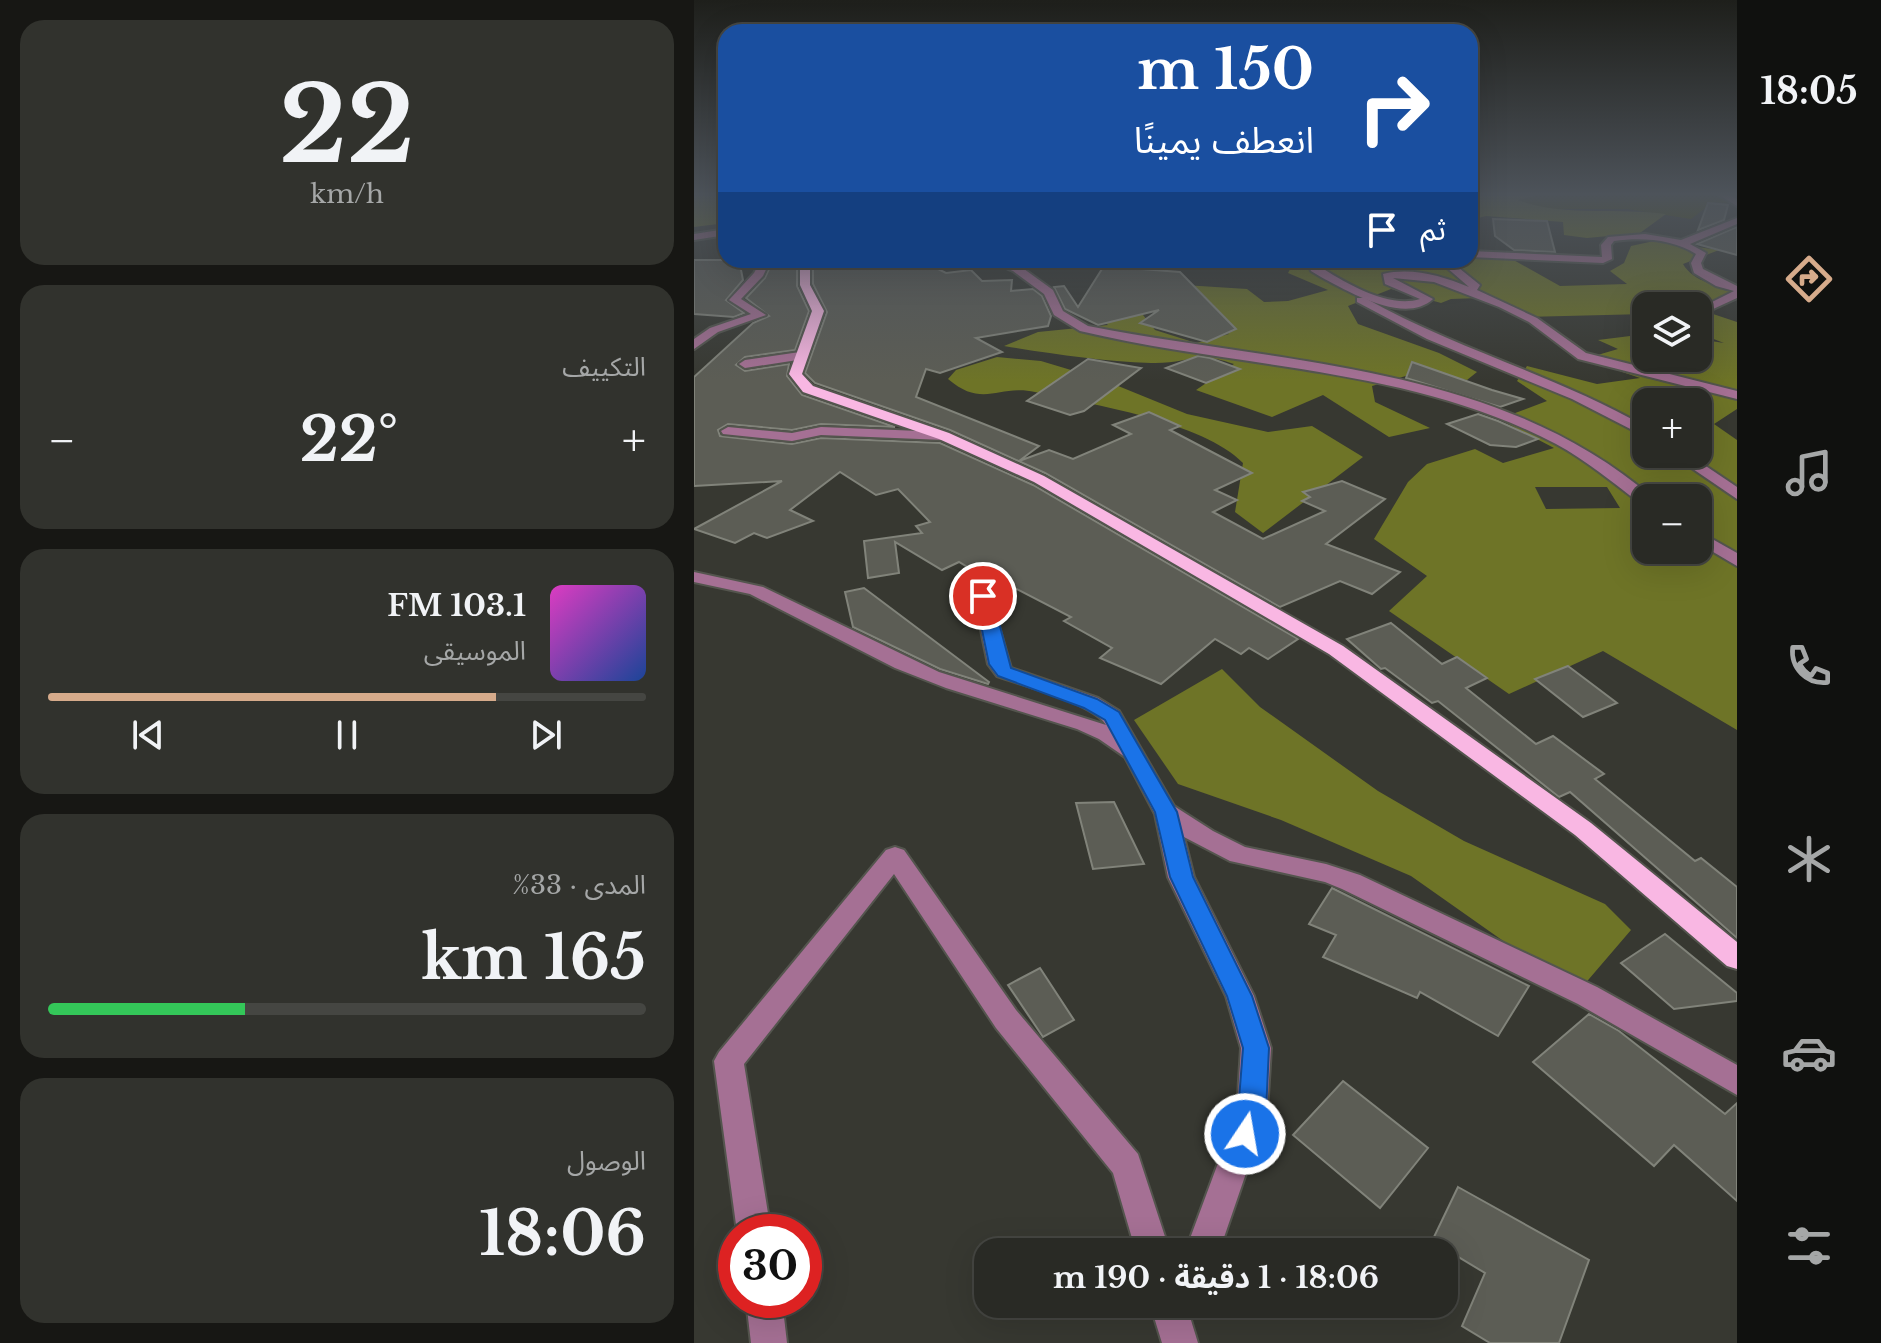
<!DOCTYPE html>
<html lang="ar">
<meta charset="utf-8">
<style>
:root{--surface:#292a25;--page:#31322d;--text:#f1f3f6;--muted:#a5a7a7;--line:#454642;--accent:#d6ab8b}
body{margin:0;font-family:"Libre Baskerville","Noto Sans Arabic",serif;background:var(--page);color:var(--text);direction:rtl;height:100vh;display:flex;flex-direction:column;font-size:30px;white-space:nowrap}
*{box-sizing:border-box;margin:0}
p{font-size:26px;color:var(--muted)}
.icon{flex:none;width:44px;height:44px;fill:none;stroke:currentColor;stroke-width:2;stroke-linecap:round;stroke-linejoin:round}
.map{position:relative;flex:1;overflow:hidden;direction:ltr}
.details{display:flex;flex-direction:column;gap:20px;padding:20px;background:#171714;width:694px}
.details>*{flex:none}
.hud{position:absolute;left:24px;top:24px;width:760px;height:244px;border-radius:24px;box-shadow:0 8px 32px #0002,0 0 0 2px var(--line);direction:rtl;background:#1a4fa0;color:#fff;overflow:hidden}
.fabs{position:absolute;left:938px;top:292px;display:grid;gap:16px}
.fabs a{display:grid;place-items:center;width:80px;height:80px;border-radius:16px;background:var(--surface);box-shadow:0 8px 32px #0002,0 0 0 2px var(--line);font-size:40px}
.speed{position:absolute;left:24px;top:1214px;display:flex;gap:16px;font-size:40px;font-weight:700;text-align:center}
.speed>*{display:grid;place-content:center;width:104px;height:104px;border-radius:50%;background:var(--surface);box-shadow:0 8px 32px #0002,0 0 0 2px var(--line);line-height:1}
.speed .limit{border:12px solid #d22;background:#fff;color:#111}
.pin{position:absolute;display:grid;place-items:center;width:68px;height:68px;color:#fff;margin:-34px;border:4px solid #fff;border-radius:50%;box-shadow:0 2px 8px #0007}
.me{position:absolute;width:88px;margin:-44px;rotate:12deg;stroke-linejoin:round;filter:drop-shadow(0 0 6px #0008)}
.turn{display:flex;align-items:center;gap:28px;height:168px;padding:0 32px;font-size:36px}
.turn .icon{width:104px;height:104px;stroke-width:2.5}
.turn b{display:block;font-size:56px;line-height:68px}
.then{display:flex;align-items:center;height:76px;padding:0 32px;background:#0003;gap:16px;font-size:30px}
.big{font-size:60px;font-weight:700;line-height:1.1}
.details .tile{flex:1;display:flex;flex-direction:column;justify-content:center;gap:12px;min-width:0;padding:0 28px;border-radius:24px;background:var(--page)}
.details .dial{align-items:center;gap:0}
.dial b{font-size:104px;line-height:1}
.song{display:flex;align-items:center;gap:24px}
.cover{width:96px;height:96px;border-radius:12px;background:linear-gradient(135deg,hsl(310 70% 55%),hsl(220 70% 35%))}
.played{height:8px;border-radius:4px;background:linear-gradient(90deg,var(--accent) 75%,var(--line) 75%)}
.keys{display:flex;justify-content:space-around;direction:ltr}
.heat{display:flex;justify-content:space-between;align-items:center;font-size:44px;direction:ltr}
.charge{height:12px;border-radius:6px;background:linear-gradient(90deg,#34c759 33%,var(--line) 0)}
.trip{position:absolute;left:280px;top:1238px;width:484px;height:80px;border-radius:24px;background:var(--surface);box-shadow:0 8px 32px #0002,0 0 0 2px var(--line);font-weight:700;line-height:80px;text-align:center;direction:rtl}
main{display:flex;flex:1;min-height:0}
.tab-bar{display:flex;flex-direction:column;width:144px;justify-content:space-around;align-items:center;background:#10110f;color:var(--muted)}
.tab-bar .icon{width:56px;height:56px}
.tab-bar .active{color:var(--accent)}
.tab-bar b{font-size:36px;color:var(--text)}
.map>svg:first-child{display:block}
.green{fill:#494d00}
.forest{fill:#6e7427;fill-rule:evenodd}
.building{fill:#5c5d55;stroke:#81837a;stroke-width:2}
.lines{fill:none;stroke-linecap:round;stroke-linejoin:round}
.minor-casing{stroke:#54554e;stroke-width:4}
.major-casing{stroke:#54554e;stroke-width:4}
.minor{fill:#a57094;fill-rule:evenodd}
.major{fill:#f9b7e3;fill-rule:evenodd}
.route{fill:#1a73e8;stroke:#114b97;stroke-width:2}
</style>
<main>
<nav class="tab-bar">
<b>18:05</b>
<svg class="icon active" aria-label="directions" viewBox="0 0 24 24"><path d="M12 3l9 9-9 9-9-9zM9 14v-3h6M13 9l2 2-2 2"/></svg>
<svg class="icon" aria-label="music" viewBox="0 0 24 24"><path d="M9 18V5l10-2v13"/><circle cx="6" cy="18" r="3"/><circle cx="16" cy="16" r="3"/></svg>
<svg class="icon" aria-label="phone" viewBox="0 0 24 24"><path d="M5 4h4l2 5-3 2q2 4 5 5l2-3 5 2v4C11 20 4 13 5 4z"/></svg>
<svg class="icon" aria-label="climate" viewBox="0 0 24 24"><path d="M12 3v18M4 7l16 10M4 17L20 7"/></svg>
<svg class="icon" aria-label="car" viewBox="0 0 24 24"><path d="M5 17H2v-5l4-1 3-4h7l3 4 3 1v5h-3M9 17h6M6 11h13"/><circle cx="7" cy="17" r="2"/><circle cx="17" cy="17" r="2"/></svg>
<svg class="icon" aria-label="filters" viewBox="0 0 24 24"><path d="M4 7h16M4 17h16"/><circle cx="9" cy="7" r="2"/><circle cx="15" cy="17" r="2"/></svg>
</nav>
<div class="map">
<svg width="1043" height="1343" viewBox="0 0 1043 1343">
<rect width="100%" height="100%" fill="#373831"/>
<path class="green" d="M862,193h181v11l-24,-2 -22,17 -64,-10h-88l-21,-9 19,-5 51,1z"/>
<g class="forest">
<path d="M0,193h32v30l-32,4z"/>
<path d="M776,193l113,1 8,2 -54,-1 -19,5c44,17 99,7 148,14l-26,19 -53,5 -23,-3 -1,-13 -77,-6 -16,4z"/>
<path d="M960,241l65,9 -36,14c10,18 36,22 54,27v5l-27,17 27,9v87l-23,15 23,16v290l-134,-79 -94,43 -120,-83 38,-35 -53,-37 34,-57 19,-18 48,-15 28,14 51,-15 -55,-29 48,-18 -30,-20 10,-15 70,18 43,-6 -56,-19 34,-10 -20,-9 48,-6v24h52v-19l26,4 -26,-10v-27h-52v8l-126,3 -41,-19 -28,1 -10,4 -50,-14 -43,17 10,18 81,29 38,19 -10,8 -48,-8 -47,14 3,16 55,26 -41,9 -66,-42 -51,22 -76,-27 38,-26c-39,-14 -46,0 -83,-1 -50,-2 -98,-9 -147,-17l34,-14 70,-7 -15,-15 23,-5 27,10 12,15 41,13 33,-9 -29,-26 -63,-26 110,7 17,13 24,-1 40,-11 -40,-17 7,-13h175v-7l33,1 57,32 67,-2 -17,-13 14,-8 7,-17zM952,402h52v52h-52zM841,487h72l13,21 -74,1zM952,498h52v52h-52z"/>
<path d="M303,357l44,4 60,18 86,35 81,18 44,-6 51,31 -100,76 -28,-21 8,-49c-39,-41 -153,-59 -208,-71 -36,-8 -52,17 -87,-13l8,-9z"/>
<path d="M528,669l38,38 118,84 86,50 141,63 26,26 -54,63 -166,-117 -130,-56 -103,-36 -44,-64z"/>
</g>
<g class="building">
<path d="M1014,203l20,2 -4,15 -26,10z"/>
<path d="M799,219l54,2 8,31 -41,-2 -19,-14z"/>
<path d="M1043,227v28l-40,-11z"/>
<path d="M0,260h45l4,20 -17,20 18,13 -10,4 -40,-3z"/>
<path d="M79,260h24v26l12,25 -14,39 -50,7 -9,8 9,6 44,-7 -2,12 15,19 93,32 -74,-3 -29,6 -64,-6 -10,6 2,6 72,8 29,-6 119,5 93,42 265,154 -30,20 -19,-11 -8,6 -26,-15 -54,45 -61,-26 12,-10 -48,-27 7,-4 -72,-37 -5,3 -35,-21 -17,8 -47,-28 4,31 -31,5 -4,-37 58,-8 -6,-7 14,-4 -32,-33 -22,6 -36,-23 -50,38 23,11 -46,17 -13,-5 -19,10 -41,-14 88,-48 -88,5v-109l59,-54 16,-7 -23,-18 19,-20z"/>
<path d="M119,260h107l26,13 25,-3 11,11 30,-1 -1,11 22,-2 9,7 9,20 -3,10 -72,12 26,14 -62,21 -14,-4 -10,28 123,49 -20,15 30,-11 24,9 58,-25 -18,-9 36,-13 31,14 -10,4 82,43 -37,17 22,10 -24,12 50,27 62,-28 -23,-10 8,-4 -7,-5 39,-11 43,18 -59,45 74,28 -28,22 -32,-13 -60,26 -235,-134 -95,-43 -135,-47 -10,-10 22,-61 -14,-28z"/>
<path d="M434,268l52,4 56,57 -29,13 -67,-19 19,-13 -61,15 -33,-16 -11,-22 10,-1 14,21 24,-38z"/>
<path d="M504,356l12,2 30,11 -34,14 -40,-15z"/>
<path d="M394,359l53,9 -57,43 -14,4 -43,-14z"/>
<path d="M718,362l80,28 31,9 -23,8 -94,-29z"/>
<path d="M784,414l20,7 40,18 -22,8 -26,-2 -43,-21z"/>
<path d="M170,588l125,94 -1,2 -48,-15 -87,-42 -8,-35z"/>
<path d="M697,623l51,41 15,-7 30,21 -21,10 70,56 17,-8 51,38 -9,5 100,82 6,-3 36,29v51l-167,-146 -11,5 -121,-96 -6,2 -47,-35 -4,1 -34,-30z"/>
<path d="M874,666l49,37 -34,14 -48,-38z"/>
<path d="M420,802l30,62 -51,5 -17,-66z"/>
<path d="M638,888l197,98 -31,50 -78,-44 -3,6 -94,-41 13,-22 -27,-11z"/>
<path d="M971,934l72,59v8l-63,8 -53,-46z"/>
<path d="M346,968l34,52 -31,17 -35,-52z"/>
<path d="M895,1014l30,17 106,83 12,-11v98l-63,-56 -20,21 -121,-104z"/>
<path d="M649,1081l85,67 -48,60 -87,-73z"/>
<path d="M764,1187l131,73 -30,83h-69l-28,-17 23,-53 -53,-32z"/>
</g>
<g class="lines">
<defs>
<g id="minor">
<path d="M1022,193h11l10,6v7z"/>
<path d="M1043,218v6l-47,20 16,9 -5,10 2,6 34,17v12l-39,18v-7l36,-18 -18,-5 -22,-13 -3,-10 5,-9c-23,-15 -55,-17 -82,-13l-3,4 1,14 -9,4 -133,-6v-6l132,6 -1,-12 7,-8 37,-3 36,6z"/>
<path d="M32,229v6l-32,5v-6z"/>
<path d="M61,260l14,3 -6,13 -22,23 25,16 -48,17 -24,17v-10l16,-11 41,-14 -22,-14 25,-27 5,-9z"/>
<path d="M293,260h14l15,5 9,-5h12l-13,9 29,21 10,21 25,15c191,38 409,37 565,172h-7v7l-6,-2c-27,-20 -54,-43 -84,-59 -148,-78 -317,-75 -476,-113l-26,-16 -10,-21 -31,-23z"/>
<path d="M613,260h10l3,7c26,16 69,42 100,32l-35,-15 -2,-10c29,-7 59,2 86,13l-31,-27h11l31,25 -3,5 60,28 49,35 151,38v8l-159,-40 -49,-37 -30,-15 -65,-25 -41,-4 40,21c-28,26 -84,-7 -112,-22l-10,-6z"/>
<path d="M663,298h8c90,51 191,77 281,129v10l-74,-38 -145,-60 -70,-37z"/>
<path d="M106,352l6,4 -2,3 -59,9 -6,-4 6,-4z"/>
<path d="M34,427l64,6 29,-6 123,5 7,4 -7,4 -123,-5 -29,6 -69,-7 -2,-3z"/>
<path d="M977,454h17l49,33v12z"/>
<path d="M1004,531l39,22v13l-39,-23z"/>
<path d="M0,572l69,15 176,85 167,53c-12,-22 -84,-40 -109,-49l-9,-12 -14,-68 3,-4h12l22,76 87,30 21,13 55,95 39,25 32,16 81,17 34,11 237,112 140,78v30l-159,-91 -236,-115 -17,-7 -95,-21 -46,-24 10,40 60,119 17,52 -4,64 -48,140h-34l52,-140 4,-64 -15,-52 -58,-119 -13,-63 -30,-57 -26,-18 -22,-10 -131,-41 -51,-20 -145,-74 -56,-12z"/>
<path d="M201,847l9,3 112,160 122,144 32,98h-34l-23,-79 -117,-145 -102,-154 -150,190 27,168h-34l-23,-171 5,-9 167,-202z"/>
<path d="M52,1300h36l5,43h-36z"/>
<path d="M456,1304h36l12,39h-36z"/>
</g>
<path id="major" d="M106,260h10v25l14,26 -22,63 11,12 136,47 95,43 299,170 248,177 146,119v27l-10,-3 -152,-131 -246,-181 -295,-172 -95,-43 -136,-47 -14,-18 23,-63 -12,-26z"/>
</defs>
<use href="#minor" class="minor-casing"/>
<use href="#major" class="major-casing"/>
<use href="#minor" class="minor"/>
<use href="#major" class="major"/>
</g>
<linearGradient id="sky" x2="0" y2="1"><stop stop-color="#1e1f1b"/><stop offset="0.51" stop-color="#4d535a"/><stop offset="1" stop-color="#4d535a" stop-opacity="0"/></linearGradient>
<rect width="1043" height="381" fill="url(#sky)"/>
<path class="route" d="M289,591l9,5 19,72 86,31 22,13 58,100 16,65 59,119 17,52 -3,64 -11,31 -10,4 -10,-4 -4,-9 7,-22 5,-64 -16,-52 -57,-119 -15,-65 -50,-92 -21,-12 -86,-32 -9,-12 -14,-68z"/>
</svg>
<div class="fabs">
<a><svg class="icon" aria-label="layers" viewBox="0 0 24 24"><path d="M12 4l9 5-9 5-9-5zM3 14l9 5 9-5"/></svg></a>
<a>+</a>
<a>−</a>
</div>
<div class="speed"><div class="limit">30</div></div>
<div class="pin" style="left:289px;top:596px;background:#d93025"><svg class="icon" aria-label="arrive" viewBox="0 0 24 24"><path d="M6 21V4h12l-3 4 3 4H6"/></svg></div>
<svg class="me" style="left:551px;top:1134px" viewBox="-20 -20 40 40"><circle r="17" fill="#1a73e8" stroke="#fff" stroke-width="3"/><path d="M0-11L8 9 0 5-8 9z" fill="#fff"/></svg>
<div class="trip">18:06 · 1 دقيقة · 190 m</div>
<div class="hud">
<div class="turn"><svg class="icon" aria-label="right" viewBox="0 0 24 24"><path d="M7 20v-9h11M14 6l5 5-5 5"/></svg><div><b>150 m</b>انعطف يمينًا</div></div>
<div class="then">ثم<svg class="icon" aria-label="arrive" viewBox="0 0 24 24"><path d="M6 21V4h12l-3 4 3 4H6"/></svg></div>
</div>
</div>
<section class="details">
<div class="tile dial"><b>22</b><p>km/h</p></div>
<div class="tile"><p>التكييف</p>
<div class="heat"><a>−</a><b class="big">22°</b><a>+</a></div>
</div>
<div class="tile">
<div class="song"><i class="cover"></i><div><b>103.1 FM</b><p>الموسيقى</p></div></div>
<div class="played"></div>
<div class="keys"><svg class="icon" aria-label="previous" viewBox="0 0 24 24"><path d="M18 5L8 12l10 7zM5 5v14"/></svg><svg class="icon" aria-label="pause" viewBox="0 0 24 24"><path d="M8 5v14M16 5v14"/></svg><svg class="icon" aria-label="next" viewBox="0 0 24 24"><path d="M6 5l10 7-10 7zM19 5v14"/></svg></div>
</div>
<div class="tile"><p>المدى · 33%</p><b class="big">165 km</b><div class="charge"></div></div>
<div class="tile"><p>الوصول</p><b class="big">18:06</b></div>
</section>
</main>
